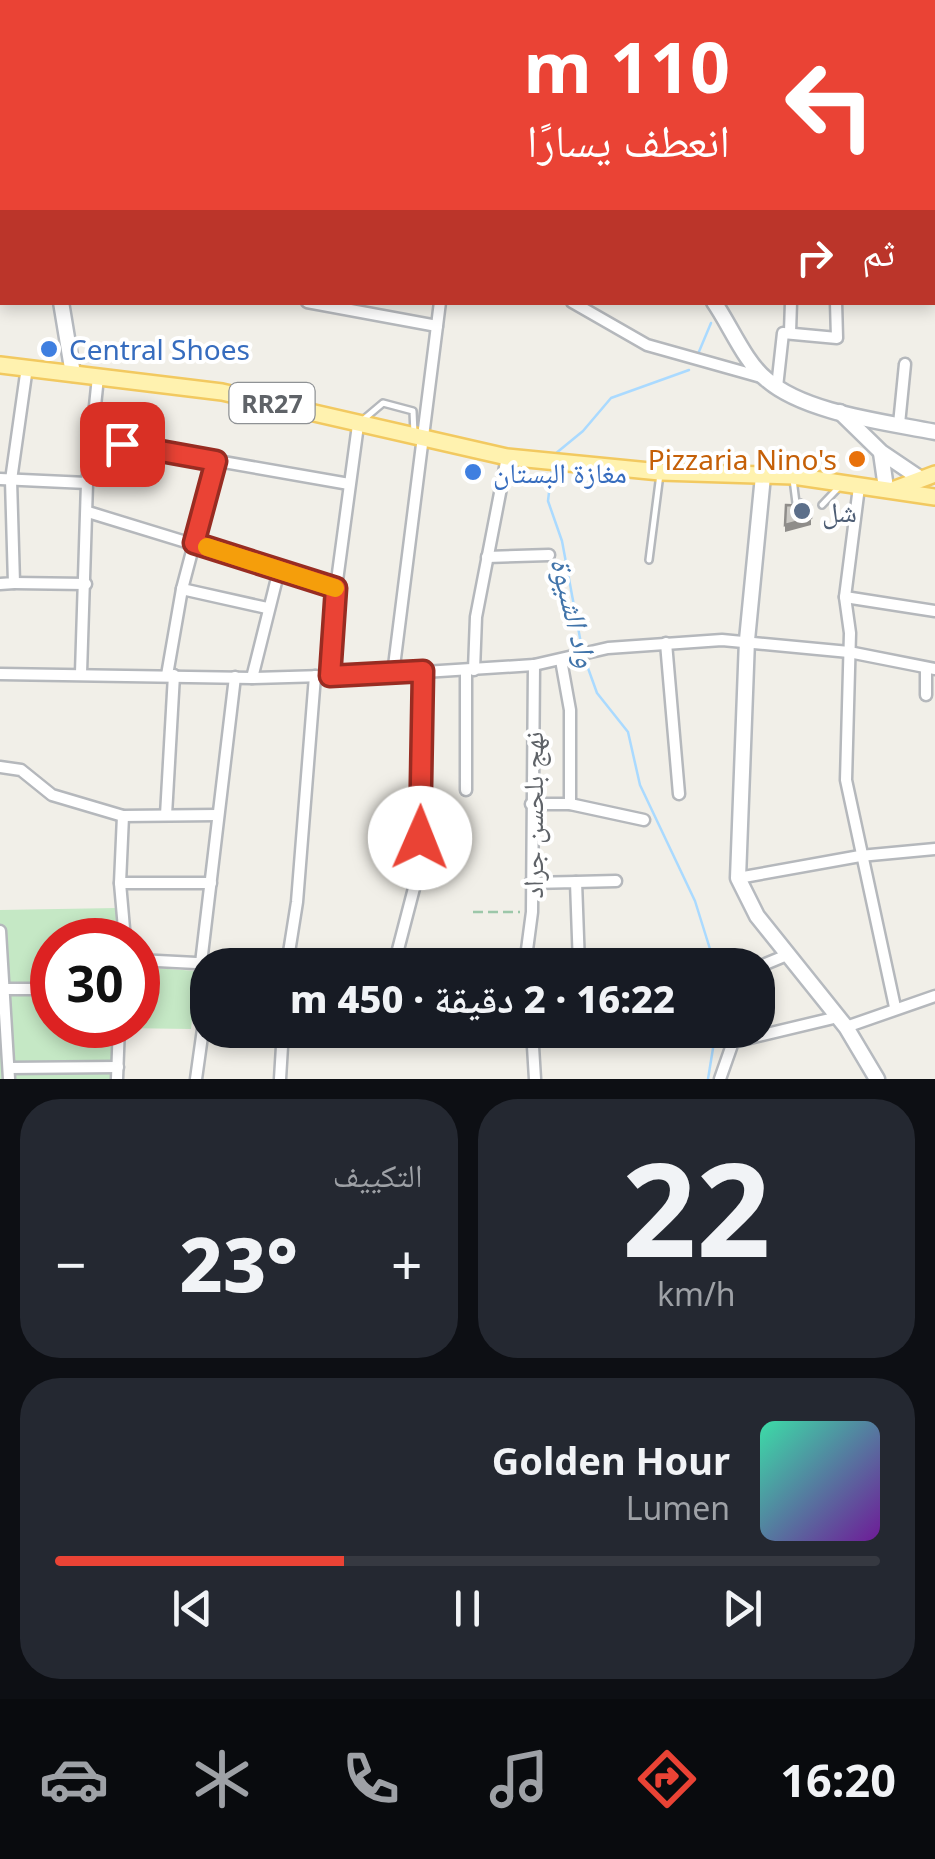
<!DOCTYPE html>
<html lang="ar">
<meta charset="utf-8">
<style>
:root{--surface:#171b24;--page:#242831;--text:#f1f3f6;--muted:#9ea1a6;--line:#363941;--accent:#ea4335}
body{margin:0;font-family:"Noto Sans","Noto Naskh Arabic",sans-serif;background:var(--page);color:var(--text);direction:rtl;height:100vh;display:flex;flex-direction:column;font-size:38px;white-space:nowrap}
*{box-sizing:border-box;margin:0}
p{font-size:32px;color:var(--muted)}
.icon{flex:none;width:55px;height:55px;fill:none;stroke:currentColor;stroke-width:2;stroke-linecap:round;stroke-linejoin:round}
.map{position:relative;height:1079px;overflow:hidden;direction:ltr}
.drawer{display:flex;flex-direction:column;gap:20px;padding:20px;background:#0d0f14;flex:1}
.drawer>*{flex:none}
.hud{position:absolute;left:0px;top:0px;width:935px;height:305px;box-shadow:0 5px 15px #0003;direction:rtl;background:#ea4335;color:#fff;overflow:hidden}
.speed{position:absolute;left:30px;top:918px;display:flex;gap:20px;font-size:50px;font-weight:700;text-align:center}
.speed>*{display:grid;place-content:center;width:130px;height:130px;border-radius:50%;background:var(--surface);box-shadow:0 5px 15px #0003;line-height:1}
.speed .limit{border:15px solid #d22;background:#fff;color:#111}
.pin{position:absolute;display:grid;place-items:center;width:85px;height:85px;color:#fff;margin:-42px;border-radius:20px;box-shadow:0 5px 15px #0006}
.me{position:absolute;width:110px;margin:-55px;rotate:1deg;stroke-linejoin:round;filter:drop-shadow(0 0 8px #0008)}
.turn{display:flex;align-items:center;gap:35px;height:210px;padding:0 40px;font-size:45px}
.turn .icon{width:130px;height:130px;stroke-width:2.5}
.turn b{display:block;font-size:70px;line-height:85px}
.then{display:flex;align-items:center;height:95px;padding:0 40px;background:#0003;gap:20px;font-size:38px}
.big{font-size:75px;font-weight:800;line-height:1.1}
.drawer .card{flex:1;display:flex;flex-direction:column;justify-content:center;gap:15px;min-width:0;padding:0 35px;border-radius:40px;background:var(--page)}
.drawer .dial{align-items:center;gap:0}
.dial b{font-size:130px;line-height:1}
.song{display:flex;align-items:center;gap:30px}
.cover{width:120px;height:120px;border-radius:15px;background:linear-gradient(135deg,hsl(160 70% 55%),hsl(280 70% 35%))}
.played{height:10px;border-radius:5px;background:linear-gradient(90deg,var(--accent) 35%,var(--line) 35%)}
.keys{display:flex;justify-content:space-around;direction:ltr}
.heat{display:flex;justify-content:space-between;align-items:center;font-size:55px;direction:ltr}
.drawer .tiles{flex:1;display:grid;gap:20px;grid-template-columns:1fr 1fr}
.card:last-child{grid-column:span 2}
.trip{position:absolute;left:190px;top:948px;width:585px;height:100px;border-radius:40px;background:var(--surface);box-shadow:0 5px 15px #0003;font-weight:800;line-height:100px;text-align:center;direction:rtl}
.tab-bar{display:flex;height:160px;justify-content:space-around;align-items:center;background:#090b0e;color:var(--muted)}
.tab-bar .icon{width:70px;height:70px}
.tab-bar .selected{color:var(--accent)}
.tab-bar b{font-size:45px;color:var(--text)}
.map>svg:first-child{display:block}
.green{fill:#c5e8c5}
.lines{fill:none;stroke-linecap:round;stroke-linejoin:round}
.stream{stroke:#aadaff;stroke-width:2.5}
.lane-casing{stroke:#b5b8bc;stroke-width:10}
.street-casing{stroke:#b5b8bc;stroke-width:15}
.secondary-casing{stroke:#b6babf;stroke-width:19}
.primary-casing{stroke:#f2c960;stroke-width:20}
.path{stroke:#9cc7a9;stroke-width:2.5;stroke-dasharray:10 5;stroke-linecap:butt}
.lane{stroke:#fff;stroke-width:5}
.street{stroke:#fff;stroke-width:10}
.secondary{stroke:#fff;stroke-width:14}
.primary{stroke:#fff2af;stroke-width:15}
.shaded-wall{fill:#8f8d8a}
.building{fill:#cccac5;stroke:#8f8d8a;stroke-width:2.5}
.route-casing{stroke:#982c22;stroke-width:25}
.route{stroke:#ea4335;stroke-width:18}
.slow{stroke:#f59e0b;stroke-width:18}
.shop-dot{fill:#3f7fe0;stroke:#fff;stroke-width:4}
.food-dot{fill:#e8710a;stroke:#fff;stroke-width:4}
.service-dot{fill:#5c6f8a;stroke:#fff;stroke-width:4}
.labels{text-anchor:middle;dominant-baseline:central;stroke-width:8;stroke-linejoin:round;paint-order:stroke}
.shield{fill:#fff;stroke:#8f9295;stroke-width:2.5}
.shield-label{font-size:25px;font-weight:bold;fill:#5f6368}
.shop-label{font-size:28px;fill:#366cbe;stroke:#fff;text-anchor:start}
.food-label{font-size:28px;fill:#c56008;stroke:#fff;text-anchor:end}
.service-label{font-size:28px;fill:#4e5e75;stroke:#fff;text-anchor:start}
.street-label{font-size:28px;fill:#5f6368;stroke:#fff}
.water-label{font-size:30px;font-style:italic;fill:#4174aa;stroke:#fff}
</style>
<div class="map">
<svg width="935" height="1079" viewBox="0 0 935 1079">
<rect width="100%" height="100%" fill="#f1efe8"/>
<path class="green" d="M116,908v32h-64v85h86v-58l59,4 -6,58 -72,-1 -4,51h-115v-169z"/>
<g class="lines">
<g class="stream">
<path d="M681,0l2,2"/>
<path d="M927,2v-2"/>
<path d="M698,354l13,-31"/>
<path d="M555,454l28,-23 28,-33 78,-28"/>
<path d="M552,467l-4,34 14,40 20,108"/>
<path d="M584,657l13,36 31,39 12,53 55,116 20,64"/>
<path d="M708,1079l8,-49"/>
</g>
<defs>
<g id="lane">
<path d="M364,419l19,-16 30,8 1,23"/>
<path d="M793,479l3,24h4"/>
<path d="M822,505l18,-19"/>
<path d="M649,560l11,-86"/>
</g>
<g id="street">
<path d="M328,0l4,2"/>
<path d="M61,2v-2"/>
<path d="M291,2l1,-2"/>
<path d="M361,2l1,-2"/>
<path d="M427,2l1,-2"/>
<path d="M790,2v-2"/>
<path d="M0,44l2,1"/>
<path d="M932,137l3,-1"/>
<path d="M932,269l3,4"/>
<path d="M0,284h2"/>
<path d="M307,302l130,24"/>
<path d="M572,302l75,43 114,32"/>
<path d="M790,332l1,-30"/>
<path d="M777,387l6,-54 54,5 -1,-36"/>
<path d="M899,424l6,-60"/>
<path d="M92,439l257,45"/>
<path d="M0,479l87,4"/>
<path d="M859,487l-14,110 5,36 -4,147 49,227"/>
<path d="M88,512l248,76"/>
<path d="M487,557l62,-2"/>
<path d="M14,583l72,1"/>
<path d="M0,584l14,-1 -3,-103 16,-113"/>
<path d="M182,589l85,19"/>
<path d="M845,597l90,14"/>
<path d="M666,643l13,151"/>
<path d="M561,660l9,50v94"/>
<path d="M466,670v120"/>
<path d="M474,670l2,-53 31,-160"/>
<path d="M81,673l6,-190 11,-106"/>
<path d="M0,674l252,4 141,-4 141,-9 74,-17 114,-8 127,12 86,17"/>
<path d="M393,674l47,-372"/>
<path d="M167,675l15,-86 34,-128"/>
<path d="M330,676l6,-88 22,-163"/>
<path d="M252,678l27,-108"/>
<path d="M926,695v-27"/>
<path d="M0,767l21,3 31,25 71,21 94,-1"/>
<path d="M531,804h39l74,16"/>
<path d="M166,815l8,-140"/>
<path d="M123,816l-3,67 5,57"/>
<path d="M738,878l122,-22 75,-7"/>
<path d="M576,882l40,-1"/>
<path d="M120,883h91"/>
<path d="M530,883l46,-1 3,83"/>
<path d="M0,931l9,148"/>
<path d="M138,960l97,5"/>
<path d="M287,965l10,-63 18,-226"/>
<path d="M394,965l25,-96 4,-198"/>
<path d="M525,965l7,-53 2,-247"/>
<path d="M758,967l29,-12"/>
<path d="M6,989h46"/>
<path d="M846,1027l89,-31"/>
<path d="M532,1030l3,49"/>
<path d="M9,1068l109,-1"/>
<path d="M117,1079l2,-54"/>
<path d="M196,1079l7,-50 -2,-66 34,-286"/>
<path d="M280,1079l3,-49"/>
<path d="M720,1079l13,-37 105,-25"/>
</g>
<g id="secondary">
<path d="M468,0l2,2"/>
<path d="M0,185l2,2"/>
<path d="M61,302l12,72"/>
<path d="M714,302c16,23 31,60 52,77 38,34 120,43 169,53"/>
<path d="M840,412l41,40 40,27"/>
<path d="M881,453l5,35"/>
<path d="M763,476l-16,164 -9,238 19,38 89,111 31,52"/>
</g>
<g id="primary">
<path d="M0,365l222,27 285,65 153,15 133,4 142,21"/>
<path d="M895,489l40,-15"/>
</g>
</defs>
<use href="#lane" class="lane-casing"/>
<use href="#street" class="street-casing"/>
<use href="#secondary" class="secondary-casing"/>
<use href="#primary" class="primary-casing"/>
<path class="path" d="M473,912h47"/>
<use href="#lane" class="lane"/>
<use href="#street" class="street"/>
<use href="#secondary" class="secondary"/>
<use href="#primary" class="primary"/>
</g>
<path class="shaded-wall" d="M811,518v7l-26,7v-7z"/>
<g class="building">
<rect x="552" y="0" width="120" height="2"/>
<path d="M786,505l25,1v12l-26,7z"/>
</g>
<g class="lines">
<defs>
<path id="route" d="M122,444l94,17 -22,82 142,45 -6,88 93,-5 -3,167"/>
</defs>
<use href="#route" class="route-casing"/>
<use href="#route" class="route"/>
<path class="slow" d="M207,547l128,41"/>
</g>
<g class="shop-dot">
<circle cx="49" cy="349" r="10"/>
<circle cx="473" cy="472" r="10"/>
</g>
<circle class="food-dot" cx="857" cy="459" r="10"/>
<circle class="service-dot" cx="802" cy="511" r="10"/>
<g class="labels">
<rect class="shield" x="229.5" y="383" width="85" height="40" rx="8"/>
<g class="shield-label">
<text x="272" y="403">RR27</text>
</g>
<g class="shop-label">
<text x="69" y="349">Central Shoes</text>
<text x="493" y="472">مغازة البستان</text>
</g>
<g class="food-label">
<text x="837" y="459">Pizzaria Nino's</text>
</g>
<g class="service-label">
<text x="822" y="511">شل</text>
</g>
<g class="street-label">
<text transform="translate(532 815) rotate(-90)">نهج بلحسن جراد</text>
</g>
<g class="water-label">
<text transform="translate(575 612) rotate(76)">واد الشيوة</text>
</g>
</g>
</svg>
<div class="speed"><div class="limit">30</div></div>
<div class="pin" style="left:122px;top:444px;background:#d93025"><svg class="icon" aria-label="arrive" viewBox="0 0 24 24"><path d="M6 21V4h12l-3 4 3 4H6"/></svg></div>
<svg class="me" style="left:420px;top:838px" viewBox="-20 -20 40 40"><circle r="19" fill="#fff"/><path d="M0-13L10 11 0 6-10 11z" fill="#ea4335"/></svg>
<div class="trip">16:22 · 2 دقيقة · 450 m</div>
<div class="hud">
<div class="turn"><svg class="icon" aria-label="left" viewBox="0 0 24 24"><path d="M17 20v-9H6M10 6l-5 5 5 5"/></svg><div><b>110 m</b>انعطف يسارًا</div></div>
<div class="then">ثم<svg class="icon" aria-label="right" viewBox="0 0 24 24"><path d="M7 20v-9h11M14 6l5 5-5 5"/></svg></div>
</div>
</div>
<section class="drawer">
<div class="tiles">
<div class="card dial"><b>22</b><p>km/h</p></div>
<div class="card"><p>التكييف</p>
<div class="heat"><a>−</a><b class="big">23°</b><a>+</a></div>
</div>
<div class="card">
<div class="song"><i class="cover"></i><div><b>Golden Hour</b><p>Lumen</p></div></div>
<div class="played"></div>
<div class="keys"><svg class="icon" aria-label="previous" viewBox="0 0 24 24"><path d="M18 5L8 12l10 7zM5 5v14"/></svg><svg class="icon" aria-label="pause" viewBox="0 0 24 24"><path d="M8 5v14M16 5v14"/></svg><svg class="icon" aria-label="next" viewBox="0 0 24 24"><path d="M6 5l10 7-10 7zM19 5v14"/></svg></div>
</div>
</div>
</section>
<nav class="tab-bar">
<b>16:20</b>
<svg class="icon selected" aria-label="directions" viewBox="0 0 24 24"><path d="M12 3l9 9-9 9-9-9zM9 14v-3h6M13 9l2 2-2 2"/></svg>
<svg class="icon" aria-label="music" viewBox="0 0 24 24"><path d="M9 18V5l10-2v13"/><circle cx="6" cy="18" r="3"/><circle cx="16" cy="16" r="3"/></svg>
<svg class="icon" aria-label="phone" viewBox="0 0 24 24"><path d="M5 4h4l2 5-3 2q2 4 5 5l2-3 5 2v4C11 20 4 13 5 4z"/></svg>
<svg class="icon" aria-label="climate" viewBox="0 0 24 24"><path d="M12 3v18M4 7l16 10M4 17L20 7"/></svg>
<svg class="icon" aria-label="car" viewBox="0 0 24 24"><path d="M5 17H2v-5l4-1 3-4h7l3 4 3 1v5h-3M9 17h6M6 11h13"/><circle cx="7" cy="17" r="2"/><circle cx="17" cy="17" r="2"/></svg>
</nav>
